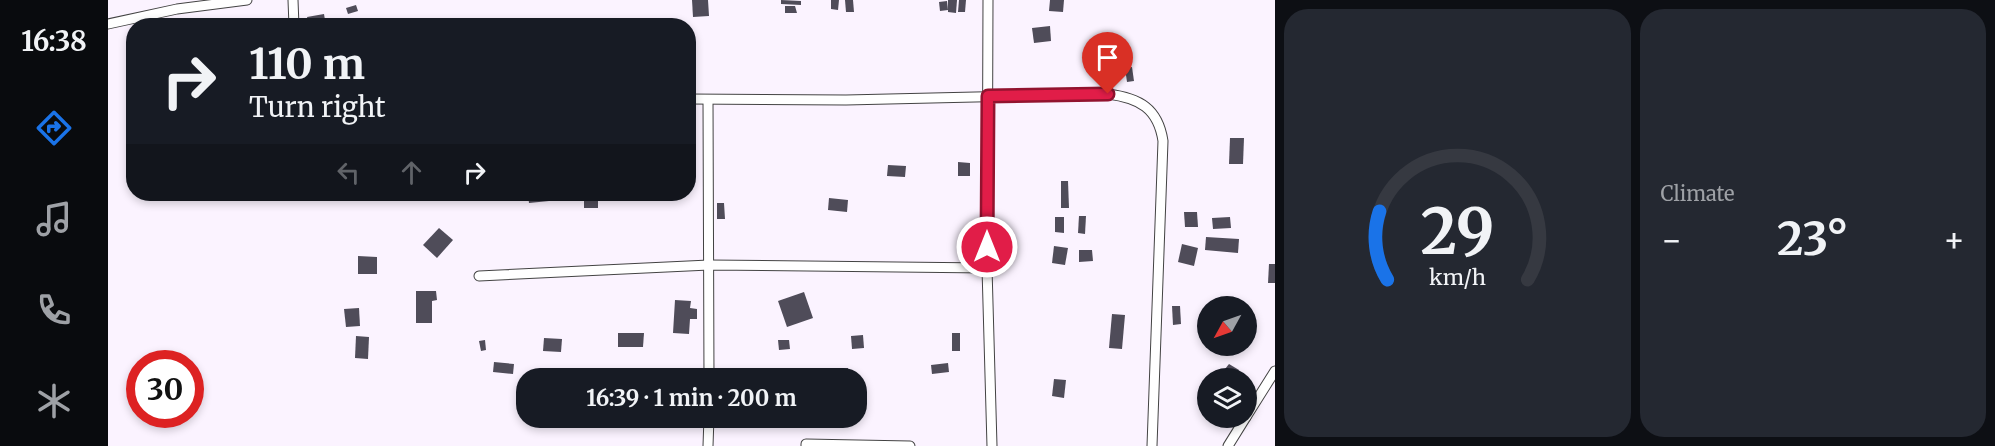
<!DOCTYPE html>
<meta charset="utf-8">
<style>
:root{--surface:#171b24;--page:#242831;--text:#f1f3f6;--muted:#9ea1a6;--line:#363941;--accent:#1a73e8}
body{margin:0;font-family:Merriweather,serif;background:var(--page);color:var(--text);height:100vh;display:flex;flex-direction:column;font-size:22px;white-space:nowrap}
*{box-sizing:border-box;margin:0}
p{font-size:20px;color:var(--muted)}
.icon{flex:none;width:33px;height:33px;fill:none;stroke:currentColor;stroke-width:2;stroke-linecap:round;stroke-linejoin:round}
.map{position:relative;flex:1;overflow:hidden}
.panel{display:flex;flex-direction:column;gap:9px;padding:9px;background:#0d0f14;width:720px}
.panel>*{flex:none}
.guide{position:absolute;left:18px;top:18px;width:570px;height:183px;border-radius:24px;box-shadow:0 3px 9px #0003;background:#171b24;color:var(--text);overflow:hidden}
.needle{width:39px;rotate:230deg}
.fabs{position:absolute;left:1089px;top:296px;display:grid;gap:12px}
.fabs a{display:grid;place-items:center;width:60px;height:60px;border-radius:50%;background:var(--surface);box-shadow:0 3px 9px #0003;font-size:30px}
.speed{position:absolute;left:18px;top:350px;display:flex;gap:12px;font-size:30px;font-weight:700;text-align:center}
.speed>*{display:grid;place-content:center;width:78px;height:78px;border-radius:50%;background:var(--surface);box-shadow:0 3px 9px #0003;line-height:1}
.speed .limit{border:9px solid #d22;background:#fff;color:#111}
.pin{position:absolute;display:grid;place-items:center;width:51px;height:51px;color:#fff;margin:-62px -26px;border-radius:50% 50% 50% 0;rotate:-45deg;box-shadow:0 0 6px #0007}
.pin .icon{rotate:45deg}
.me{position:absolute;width:66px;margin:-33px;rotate:0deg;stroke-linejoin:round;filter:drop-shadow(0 0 4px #0008)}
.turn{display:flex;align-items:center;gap:21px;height:126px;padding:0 24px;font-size:27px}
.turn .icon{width:78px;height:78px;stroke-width:2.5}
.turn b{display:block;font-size:42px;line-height:51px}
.lanes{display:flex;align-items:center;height:57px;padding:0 24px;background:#0003;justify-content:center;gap:30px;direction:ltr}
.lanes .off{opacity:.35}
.big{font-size:45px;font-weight:700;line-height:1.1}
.panel .widget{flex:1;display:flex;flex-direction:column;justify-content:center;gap:9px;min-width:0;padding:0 21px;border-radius:24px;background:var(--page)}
.panel .dial{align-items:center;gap:0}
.dial svg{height:156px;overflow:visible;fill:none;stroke:var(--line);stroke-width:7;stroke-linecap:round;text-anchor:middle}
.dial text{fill:var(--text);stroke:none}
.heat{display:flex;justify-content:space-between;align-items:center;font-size:33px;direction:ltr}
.panel .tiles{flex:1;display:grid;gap:9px;grid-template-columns:repeat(2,1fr)}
.trip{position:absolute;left:408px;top:368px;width:351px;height:60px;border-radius:24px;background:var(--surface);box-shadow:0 3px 9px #0003;font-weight:700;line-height:60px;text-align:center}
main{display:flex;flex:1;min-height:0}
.dock{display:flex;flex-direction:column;width:108px;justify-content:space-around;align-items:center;background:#090b0e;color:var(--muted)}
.dock .icon{width:42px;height:42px}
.dock .on{color:var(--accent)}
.dock b{font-size:27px;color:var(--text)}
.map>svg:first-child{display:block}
.building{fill:#4f4c59}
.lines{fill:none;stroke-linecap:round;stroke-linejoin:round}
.minor-casing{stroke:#434343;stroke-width:11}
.minor{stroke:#fff;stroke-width:9}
.route-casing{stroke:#92132f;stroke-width:15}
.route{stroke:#e11d48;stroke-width:10}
</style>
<main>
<nav class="dock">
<b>16:38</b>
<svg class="icon on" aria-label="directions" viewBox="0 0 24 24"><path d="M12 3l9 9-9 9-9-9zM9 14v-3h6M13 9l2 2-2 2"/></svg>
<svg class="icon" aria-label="music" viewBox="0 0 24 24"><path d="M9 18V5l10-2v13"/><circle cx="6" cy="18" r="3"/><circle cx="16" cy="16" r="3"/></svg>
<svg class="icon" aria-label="phone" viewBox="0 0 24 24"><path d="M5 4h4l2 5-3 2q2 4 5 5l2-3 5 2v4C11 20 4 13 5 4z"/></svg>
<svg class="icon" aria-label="climate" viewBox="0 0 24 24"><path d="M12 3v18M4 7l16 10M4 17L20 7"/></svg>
</nav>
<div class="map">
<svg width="1167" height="446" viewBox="0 0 1167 446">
<rect width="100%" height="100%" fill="#fbf3ff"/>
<g class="building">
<path d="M584,0h16l1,16 -16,1z"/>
<path d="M673,0l20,1v4l-20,-1z"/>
<path d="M723,0h8l-1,10 -7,-1z"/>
<path d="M737,0h8l1,12h-8z"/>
<path d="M840,0h9l-1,13 -8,-1z"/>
<path d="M851,0h7l-1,12h-7z"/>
<path d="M942,0h14l-1,12 -14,-1z"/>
<path d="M839,1l1,9 -8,1 -1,-9z"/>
<path d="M248,5l2,6 -10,3 -2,-6z"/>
<path d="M677,6h10l2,7h-12z"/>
<path d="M216,14l2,12h-17l-2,-9z"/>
<path d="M942,26l1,15 -17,2 -2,-15z"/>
<path d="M1024,67l2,14 -7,1 -2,-14z"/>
<path d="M1122,138h14l-1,26h-14z"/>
<path d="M850,162l12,1v13h-12z"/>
<path d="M780,165l18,1 -1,11 -18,-1z"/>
<path d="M953,181h7l1,27h-8z"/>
<path d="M420,194h20l1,7 -20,2z"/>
<rect x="476" y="194" width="14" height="14"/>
<path d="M721,198l19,2 -1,12 -19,-2z"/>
<path d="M609,203h7l1,16h-8z"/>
<path d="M1076,212h13l1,15h-13z"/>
<path d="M971,216h7l-1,18 -7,-1z"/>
<path d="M947,217h9v16l-9,-1z"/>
<path d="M1122,217l1,11 -18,1 -1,-11z"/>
<path d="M331,228l14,12 -16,18 -14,-13z"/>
<path d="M1098,237l33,2 -1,14 -33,-3z"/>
<path d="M1074,244l16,4 -4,18 -16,-4z"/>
<path d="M946,246l14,2 -3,17 -13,-2z"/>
<path d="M971,250h13l1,11 -14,1z"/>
<path d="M250,256l19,1v17h-19z"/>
<path d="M1161,264h6v19h-7z"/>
<path d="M308,291h20l1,9 -5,1v22h-16z"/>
<path d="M696,292l9,26 -26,9 -9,-26z"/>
<path d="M567,300l16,1 -1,7 7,1v10h-7l-1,15 -16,-1z"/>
<path d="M1064,306h8l1,18 -8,1z"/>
<path d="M251,308l1,18 -14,1 -2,-18z"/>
<path d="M1004,314l13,1 -3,34 -13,-1z"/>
<path d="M510,333h26l-1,14h-25z"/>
<rect x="844" y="333" width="8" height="18"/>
<path d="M755,335l1,13 -12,1 -1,-13z"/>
<path d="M248,336l13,1 -1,22 -13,-1z"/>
<path d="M436,338l18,1 -1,13 -18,-1z"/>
<path d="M377,340l1,10 -5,1 -2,-10z"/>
<path d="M670,340h11l1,9 -11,1z"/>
<path d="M386,362l20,2 -1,10 -20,-2z"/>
<path d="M840,363l1,9 -17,2 -1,-9z"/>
<path d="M1121,364l10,6 -4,6 -10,-7z"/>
<rect x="718" y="368" width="22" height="10"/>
<path d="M946,379l12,1 -2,18 -12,-2z"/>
</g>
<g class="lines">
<defs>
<g id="minor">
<path d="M185,0l1,26"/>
<path d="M880,0l-1,268 5,178"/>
<path d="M0,24l69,-15 70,-9"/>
<path d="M580,99l158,1 262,-6c31,4 50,14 55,47l-11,305"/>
<path d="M600,100l1,278"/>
<path d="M371,276l230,-11 278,3"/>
<path d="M1138,417l29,-46"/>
<path d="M600,446l1,-29"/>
<path d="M698,446v-2l104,2"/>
<path d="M1120,446l18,-29"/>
</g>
</defs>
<use href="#minor" class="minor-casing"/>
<use href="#minor" class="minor"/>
</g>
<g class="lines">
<defs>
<path id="route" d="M879,247l1,-151 120,-2"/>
</defs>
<use href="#route" class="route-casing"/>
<use href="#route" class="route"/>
</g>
</svg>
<div class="fabs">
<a><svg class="needle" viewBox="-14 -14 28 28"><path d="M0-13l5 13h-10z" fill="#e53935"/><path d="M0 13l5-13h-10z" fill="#9ea1a6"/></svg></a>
<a><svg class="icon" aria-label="layers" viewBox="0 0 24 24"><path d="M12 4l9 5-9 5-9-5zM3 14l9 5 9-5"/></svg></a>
</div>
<div class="speed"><div class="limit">30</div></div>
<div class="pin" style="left:1000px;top:94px;background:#d93025"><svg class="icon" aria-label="arrive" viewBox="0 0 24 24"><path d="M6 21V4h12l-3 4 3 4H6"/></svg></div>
<svg class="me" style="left:879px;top:247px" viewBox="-20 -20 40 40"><circle r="17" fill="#e11d48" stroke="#fff" stroke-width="3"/><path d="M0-11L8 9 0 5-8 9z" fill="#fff"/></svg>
<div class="trip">16:39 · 1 min · 200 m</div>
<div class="guide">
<div class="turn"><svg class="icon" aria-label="right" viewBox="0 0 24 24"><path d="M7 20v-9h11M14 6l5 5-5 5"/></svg><div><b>110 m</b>Turn right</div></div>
<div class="lanes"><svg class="icon off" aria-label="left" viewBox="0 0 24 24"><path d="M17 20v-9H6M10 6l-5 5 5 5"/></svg><svg class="icon off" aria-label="ahead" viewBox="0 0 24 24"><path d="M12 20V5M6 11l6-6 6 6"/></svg><svg class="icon" aria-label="right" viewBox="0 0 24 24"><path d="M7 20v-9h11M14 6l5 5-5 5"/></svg></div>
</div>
</div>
<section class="panel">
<div class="tiles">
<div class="widget dial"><svg viewBox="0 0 100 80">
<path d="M14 69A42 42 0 1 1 86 69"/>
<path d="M14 69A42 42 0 0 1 10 34" stroke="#1a73e8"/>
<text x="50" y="56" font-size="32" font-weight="700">29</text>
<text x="50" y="72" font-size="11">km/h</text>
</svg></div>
<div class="widget"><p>Climate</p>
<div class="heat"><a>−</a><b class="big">23°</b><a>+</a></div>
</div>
</div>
</section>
</main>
